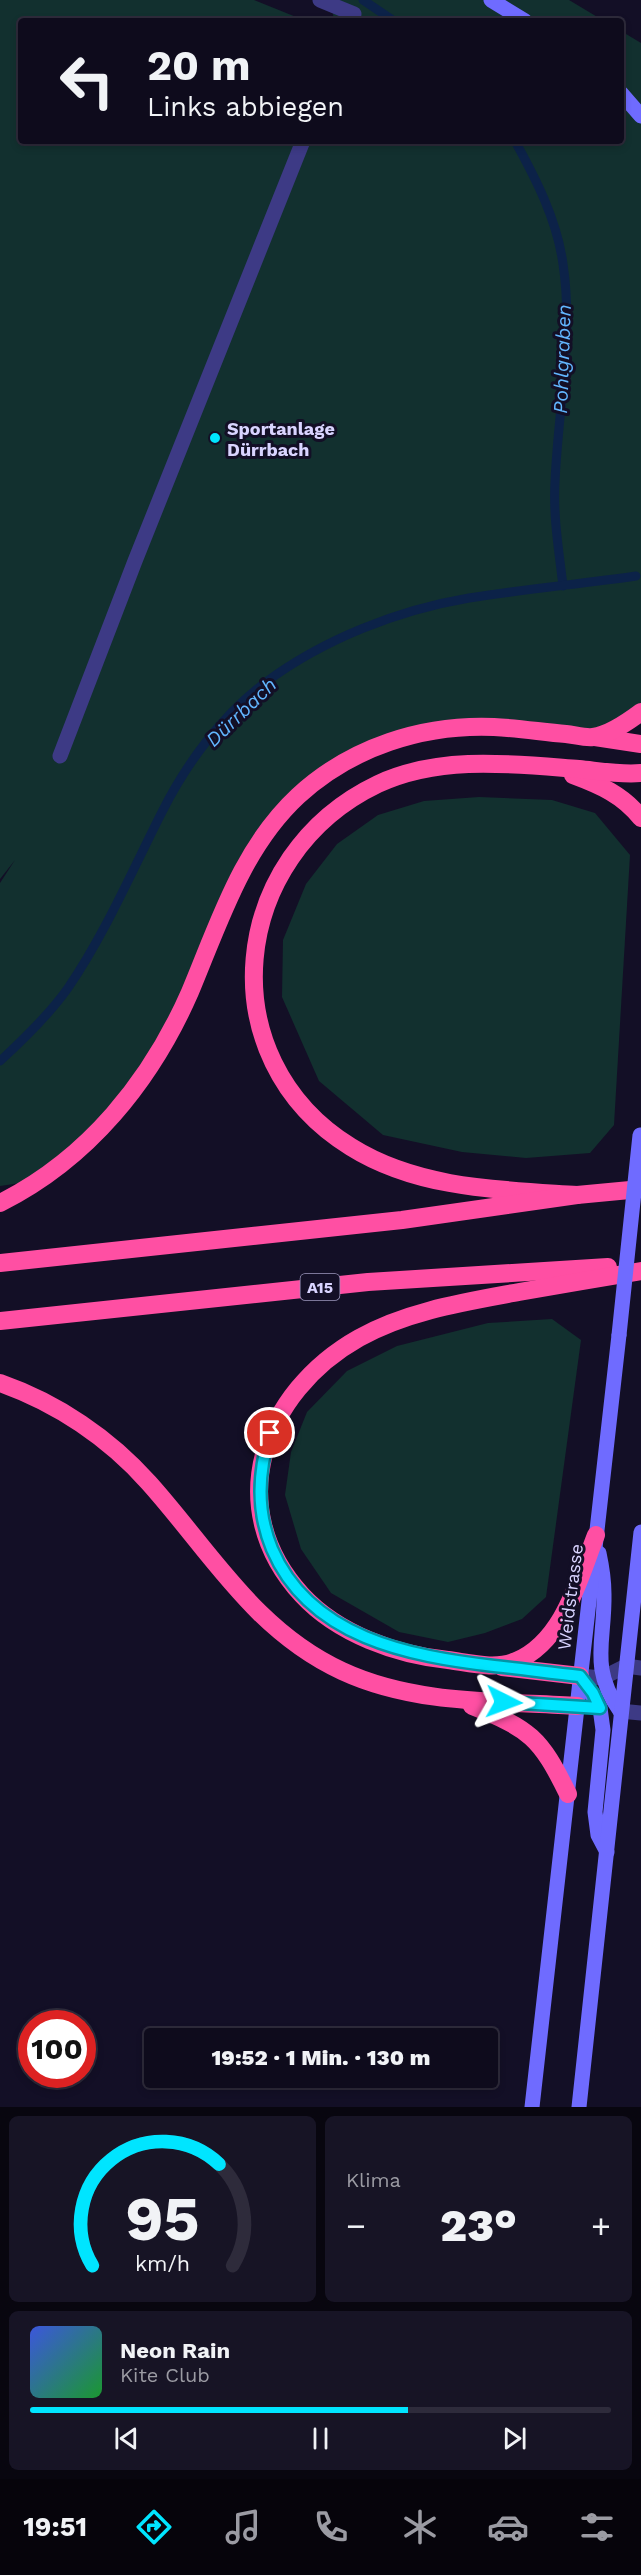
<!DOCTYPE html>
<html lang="de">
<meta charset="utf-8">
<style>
:root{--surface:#0e0b1c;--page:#171425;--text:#f1f3f6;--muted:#9b9ba3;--line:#2e2b3b;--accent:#00e5ff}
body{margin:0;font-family:"Work Sans",sans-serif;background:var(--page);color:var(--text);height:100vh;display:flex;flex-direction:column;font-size:22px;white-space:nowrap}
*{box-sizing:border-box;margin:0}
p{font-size:20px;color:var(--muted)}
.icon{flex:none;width:33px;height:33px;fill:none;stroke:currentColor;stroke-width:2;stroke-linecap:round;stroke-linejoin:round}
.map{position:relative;height:2107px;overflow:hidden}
.details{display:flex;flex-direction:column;gap:9px;padding:9px;background:#08060f;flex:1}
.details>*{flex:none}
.top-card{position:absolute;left:18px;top:18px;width:606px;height:126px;border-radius:6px;box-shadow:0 3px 9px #0003,0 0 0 2px var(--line);background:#0e0b1c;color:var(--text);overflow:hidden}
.speed{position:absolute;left:18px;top:2010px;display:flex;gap:12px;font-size:30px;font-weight:700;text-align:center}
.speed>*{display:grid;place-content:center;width:78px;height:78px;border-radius:50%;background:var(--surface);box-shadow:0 3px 9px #0003,0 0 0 2px var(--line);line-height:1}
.speed .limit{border:9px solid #d22;background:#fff;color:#111}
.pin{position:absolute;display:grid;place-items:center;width:51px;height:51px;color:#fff;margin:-26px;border:3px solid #fff;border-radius:50%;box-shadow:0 2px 6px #0007}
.me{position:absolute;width:66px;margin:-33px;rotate:93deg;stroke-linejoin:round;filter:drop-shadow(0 0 4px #0008)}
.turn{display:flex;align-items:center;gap:21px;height:126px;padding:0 30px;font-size:27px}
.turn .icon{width:78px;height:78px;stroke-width:2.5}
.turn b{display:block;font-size:42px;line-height:51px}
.big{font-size:45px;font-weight:800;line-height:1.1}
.details .card{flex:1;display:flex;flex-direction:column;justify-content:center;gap:9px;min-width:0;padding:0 21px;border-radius:9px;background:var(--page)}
.details .dial{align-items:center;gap:0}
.dial svg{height:156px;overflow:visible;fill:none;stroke:var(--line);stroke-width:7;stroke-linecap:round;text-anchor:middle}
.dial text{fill:var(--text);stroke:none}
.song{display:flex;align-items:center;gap:18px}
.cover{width:72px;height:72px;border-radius:9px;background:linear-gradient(135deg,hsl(230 70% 55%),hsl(130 70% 35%))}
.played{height:6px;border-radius:3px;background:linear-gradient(90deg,var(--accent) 65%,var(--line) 65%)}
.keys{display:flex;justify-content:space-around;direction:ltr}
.heat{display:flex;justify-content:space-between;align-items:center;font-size:33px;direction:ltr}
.details .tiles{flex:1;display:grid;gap:9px;grid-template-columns:1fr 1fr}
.card:last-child{grid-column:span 2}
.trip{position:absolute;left:144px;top:2028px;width:354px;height:60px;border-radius:6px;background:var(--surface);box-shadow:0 3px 9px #0003,0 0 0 2px var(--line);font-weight:800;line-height:60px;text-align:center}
.menu{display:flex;height:96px;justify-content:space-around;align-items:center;background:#06040b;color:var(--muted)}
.menu .icon{width:42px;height:42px}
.menu .selected{color:var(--accent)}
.menu b{font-size:27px;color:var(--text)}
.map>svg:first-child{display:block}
.green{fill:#12302f}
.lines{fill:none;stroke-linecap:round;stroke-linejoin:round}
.stream{stroke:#0c2248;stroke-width:9}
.lane{stroke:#3d3a85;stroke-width:15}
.street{stroke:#3d3a85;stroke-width:15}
.secondary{stroke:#6f6bff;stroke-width:15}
.highway{stroke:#ff4fa3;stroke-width:18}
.secondary-bridge{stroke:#6f6bff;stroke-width:15}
.route-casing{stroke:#0095a6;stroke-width:15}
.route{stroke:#00e5ff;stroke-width:10}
.poi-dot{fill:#00e5ff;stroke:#130f26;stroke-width:2}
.labels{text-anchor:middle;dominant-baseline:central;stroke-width:6;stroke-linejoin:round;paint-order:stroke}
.shield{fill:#130f26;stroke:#9e99be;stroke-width:1.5}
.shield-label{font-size:16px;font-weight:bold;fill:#d9d4ff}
.poi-label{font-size:18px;font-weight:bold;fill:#d9d4ff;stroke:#130f26;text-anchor:start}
.street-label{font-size:18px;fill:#d9d4ff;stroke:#130f26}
.water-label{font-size:20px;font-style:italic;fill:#62b6ff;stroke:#130f26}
</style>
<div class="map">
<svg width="641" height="2107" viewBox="0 0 641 2107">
<rect width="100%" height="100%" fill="#130f26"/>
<g class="green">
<path d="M0,0h254l52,21h-285v120h600v-110l20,12v669l-47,25 -98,-10 -107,15 -107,71 -124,243 -118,124 -40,6v-303l15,-23 -15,19z"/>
<path d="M331,0h238l35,21h-270z"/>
<path d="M479,797l73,3 43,13 35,42 -16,270 -24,28 -64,5 -64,-6 -79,-17 -64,-54 -37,-84 1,-57 23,-56 31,-40 41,-29 46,-14z"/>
<path d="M552,1319l29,21 -35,257 -24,22 -37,14 -37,9 -49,-10 -68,-39 -30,-44 -16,-54 6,-43 16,-40 40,-41 50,-25 91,-23z"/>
</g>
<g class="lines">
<g class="stream">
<path d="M363,0l31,21"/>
<path d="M515,141c21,38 42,79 48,123 11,73 -5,145 -8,218 -2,35 4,69 8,104"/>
<path d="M0,1061c24,-22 49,-46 68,-73 37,-54 64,-117 94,-176 24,-48 60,-97 104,-130 58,-43 132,-72 203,-84 56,-9 112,-14 167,-22"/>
</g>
<g class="lane">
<path d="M320,0l34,14 -3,7"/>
<path d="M60,756l75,-195 168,-420"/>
</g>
<g class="street">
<path d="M580,1676l22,2 24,-12 15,2"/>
<path d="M620,1711l21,2"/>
</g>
<g class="secondary">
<path d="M491,0l34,21"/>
<path d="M621,93l20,23"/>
<path d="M599,1553c3,14 5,27 5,41 1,48 -15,73 16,117"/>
<path d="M580,1676l20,32 3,22 -8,82 3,23 9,17"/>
<path d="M532,2107l87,-772"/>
<path d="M579,2107c21,-192 40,-384 62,-575"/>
</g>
<g class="highway">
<path d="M595,737l46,7"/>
<path d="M573,775c27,10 50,20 68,43"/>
<path d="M577,1195c-76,-5 -159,-6 -226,-48 -144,-89 -122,-292 27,-363 62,-29 135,-20 201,-15 20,2 42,6 62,4"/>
<path d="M0,1203c88,-44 151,-122 190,-211 29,-69 52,-144 108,-196 53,-49 125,-72 196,-69 24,1 48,5 72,7 9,1 19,4 27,3 16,-2 36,-16 48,-25"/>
<path d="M0,1263l402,-43 175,-25 64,-6"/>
<path d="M0,1321l368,-39 240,-15"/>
<path d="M0,1383c57,20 109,55 149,100 61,68 106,148 193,188 73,34 157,30 236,35"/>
<path d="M596,1535c-17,43 -32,106 -80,126 -20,9 -46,2 -68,-1 -51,-5 -110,-26 -146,-65 -81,-88 -39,-203 57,-257 48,-27 106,-36 160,-46 41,-7 81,-14 122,-21"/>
<path d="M502,1667l78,9"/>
<path d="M472,1706c58,23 68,31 96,88"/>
</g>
<path class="secondary-bridge" d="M619,1335l21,-200"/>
</g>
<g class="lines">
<defs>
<path id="route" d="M270,1433c-12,40 -14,77 2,116 38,89 137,107 222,117 29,3 57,7 86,10l13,17 7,15 -96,-6"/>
</defs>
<use href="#route" class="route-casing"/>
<use href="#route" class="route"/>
</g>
<circle class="poi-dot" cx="215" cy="438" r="6"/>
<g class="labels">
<rect class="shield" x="300.5" y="1274" width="39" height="26" rx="4.5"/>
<g class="shield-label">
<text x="320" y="1287">A15</text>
</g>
<g class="poi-label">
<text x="227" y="428">Sportanlage<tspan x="227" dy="21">Dürrbach</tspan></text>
</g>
<g class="street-label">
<text transform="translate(570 1597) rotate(-83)">Weidstrasse</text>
</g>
<g class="water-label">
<text transform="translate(562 359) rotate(-88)">Pohlgraben</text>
<text transform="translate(241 712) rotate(-44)">Dürrbach</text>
</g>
</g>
</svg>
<div class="speed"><div class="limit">100</div></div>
<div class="pin" style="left:270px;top:1433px;background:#d93025"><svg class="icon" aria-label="arrive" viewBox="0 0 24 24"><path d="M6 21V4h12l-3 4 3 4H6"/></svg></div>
<svg class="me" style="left:504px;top:1702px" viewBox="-20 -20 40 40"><path d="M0-17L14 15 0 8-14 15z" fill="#00e5ff" stroke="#fff" stroke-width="4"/></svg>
<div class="trip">19:52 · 1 Min. · 130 m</div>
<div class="top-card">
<div class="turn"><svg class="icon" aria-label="left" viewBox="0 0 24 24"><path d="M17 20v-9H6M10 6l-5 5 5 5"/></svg><div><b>20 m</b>Links abbiegen</div></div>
</div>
</div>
<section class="details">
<div class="tiles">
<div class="card dial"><svg viewBox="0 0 100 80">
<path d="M14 69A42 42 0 1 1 86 69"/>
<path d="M14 69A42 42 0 0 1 79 17" stroke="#00e5ff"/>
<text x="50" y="56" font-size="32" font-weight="700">95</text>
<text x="50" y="72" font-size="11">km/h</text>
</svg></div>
<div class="card"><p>Klima</p>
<div class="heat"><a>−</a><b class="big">23°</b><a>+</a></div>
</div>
<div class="card">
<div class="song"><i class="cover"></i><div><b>Neon Rain</b><p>Kite Club</p></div></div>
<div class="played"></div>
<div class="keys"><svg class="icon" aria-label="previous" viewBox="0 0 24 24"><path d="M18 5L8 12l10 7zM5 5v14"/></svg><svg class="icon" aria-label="pause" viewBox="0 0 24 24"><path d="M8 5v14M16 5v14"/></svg><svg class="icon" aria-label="next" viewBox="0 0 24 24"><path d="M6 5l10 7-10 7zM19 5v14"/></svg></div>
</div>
</div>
</section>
<nav class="menu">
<b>19:51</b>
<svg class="icon selected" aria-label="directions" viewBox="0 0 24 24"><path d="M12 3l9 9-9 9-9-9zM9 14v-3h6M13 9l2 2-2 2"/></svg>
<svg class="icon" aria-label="music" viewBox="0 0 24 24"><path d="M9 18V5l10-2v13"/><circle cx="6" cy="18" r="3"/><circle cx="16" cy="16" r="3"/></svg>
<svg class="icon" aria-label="phone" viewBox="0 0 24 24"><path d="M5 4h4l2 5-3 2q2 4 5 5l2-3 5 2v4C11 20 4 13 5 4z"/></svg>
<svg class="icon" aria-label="climate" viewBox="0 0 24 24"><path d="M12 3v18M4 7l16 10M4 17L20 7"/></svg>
<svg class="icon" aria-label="car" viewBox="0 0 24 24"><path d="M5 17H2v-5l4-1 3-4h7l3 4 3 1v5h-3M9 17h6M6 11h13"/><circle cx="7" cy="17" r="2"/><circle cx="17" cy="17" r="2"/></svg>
<svg class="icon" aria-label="filters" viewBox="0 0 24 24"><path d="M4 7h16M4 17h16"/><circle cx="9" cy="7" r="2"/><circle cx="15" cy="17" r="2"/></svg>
</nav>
